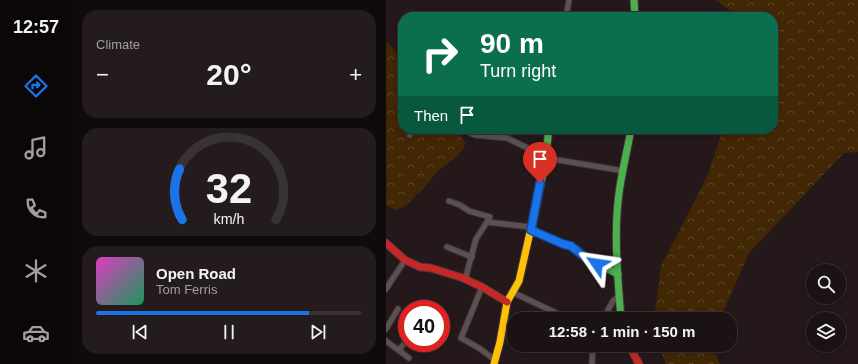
<!DOCTYPE html>
<meta charset="utf-8">
<style>
:root{--surface:#1b1214;--page:#241b1d;--text:#f1f3f6;--muted:#a09ea0;--line:#393234;--accent:#1a73e8}
body{margin:0;font-family:Helvetica,sans-serif;background:var(--page);color:var(--text);height:100vh;display:flex;flex-direction:column;font-size:15px;white-space:nowrap}
*{box-sizing:border-box;margin:0}
p{font-size:13px;color:var(--muted)}
.icon{flex:none;width:22px;height:22px;fill:none;stroke:currentColor;stroke-width:2;stroke-linecap:round;stroke-linejoin:round}
.map{position:relative;flex:1;overflow:hidden}
.sheet{display:flex;flex-direction:column;gap:10px;padding:10px;background:#0f0a0b;width:314px}
.sheet>*{flex:none}
.top-card{position:absolute;left:12px;top:12px;width:380px;height:122px;border-radius:16px;box-shadow:0 2px 6px #0003,0 0 0 1px var(--line);background:#0b6e4f;color:#fff;overflow:hidden}
.buttons{position:absolute;left:420px;top:264px;display:grid;gap:8px}
.buttons a{display:grid;place-items:center;width:40px;height:40px;border-radius:50%;background:var(--surface);box-shadow:0 2px 6px #0003,0 0 0 1px var(--line);font-size:20px}
.speed{position:absolute;left:12px;top:300px;display:flex;gap:8px;font-size:20px;font-weight:700;text-align:center}
.speed>*{display:grid;place-content:center;width:52px;height:52px;border-radius:50%;background:var(--surface);box-shadow:0 2px 6px #0003,0 0 0 1px var(--line);line-height:1}
.speed .limit{border:6px solid #d22;background:#fff;color:#111}
.pin{position:absolute;display:grid;place-items:center;width:34px;height:34px;color:#fff;margin:-41px -17px;border-radius:50% 50% 50% 0;rotate:-45deg;box-shadow:0 0 4px #0007}
.pin .icon{rotate:45deg}
.me{position:absolute;width:44px;margin:-22px;rotate:302deg;stroke-linejoin:round;filter:drop-shadow(0 0 3px #0008)}
.turn{display:flex;align-items:center;gap:14px;height:84px;padding:0 16px;font-size:18px}
.turn .icon{width:52px;height:52px;stroke-width:2.5}
.turn b{display:block;font-size:28px;line-height:34px}
.then{display:flex;align-items:center;height:38px;padding:0 16px;background:#0003;gap:8px;font-size:15px}
.big{font-size:30px;font-weight:800;line-height:1.1}
.sheet .widget{flex:1;display:flex;flex-direction:column;justify-content:center;gap:6px;min-width:0;padding:0 14px;border-radius:16px;background:var(--page)}
.sheet .dial{align-items:center;gap:0}
.dial svg{height:104px;overflow:visible;fill:none;stroke:var(--line);stroke-width:7;stroke-linecap:round;text-anchor:middle}
.dial text{fill:var(--text);stroke:none}
.song{display:flex;align-items:center;gap:12px}
.cover{width:48px;height:48px;border-radius:6px;background:linear-gradient(135deg,hsl(310 70% 55%),hsl(150 70% 35%))}
.played{height:4px;border-radius:2px;background:linear-gradient(90deg,var(--accent) 80%,var(--line) 80%)}
.keys{display:flex;justify-content:space-around;direction:ltr}
.heat{display:flex;justify-content:space-between;align-items:center;font-size:22px;direction:ltr}
.trip{position:absolute;left:121px;top:312px;width:230px;height:40px;border-radius:16px;background:var(--surface);box-shadow:0 2px 6px #0003,0 0 0 1px var(--line);font-weight:800;line-height:40px;text-align:center}
main{display:flex;flex:1;min-height:0}
.menu{display:flex;flex-direction:column;width:72px;justify-content:space-around;align-items:center;background:#0b0708;color:var(--muted)}
.menu .icon{width:28px;height:28px}
.menu .selected{color:var(--accent)}
.menu b{font-size:18px;color:var(--text)}
.map>svg:first-child{display:block}
.forest{fill:url(#forest-crowns)}
.lines{fill:none;stroke-linecap:round;stroke-linejoin:round}
.street-casing{stroke:#403537;stroke-width:7}
.fast-casing{stroke:#403537;stroke-width:9}
.slow-casing{stroke:#403537;stroke-width:9}
.jam-casing{stroke:#403537;stroke-width:9}
.street{stroke:#5c5152;stroke-width:5}
.fast{stroke:#4caf50;stroke-width:7}
.slow{stroke:#ffc107;stroke-width:7}
.jam{stroke:#c62828;stroke-width:7}
.route-casing{stroke:#114b97;stroke-width:10}
.route{stroke:#1a73e8;stroke-width:7}
</style>
<main>
<nav class="menu">
<b>12:57</b>
<svg class="icon selected" aria-label="directions" viewBox="0 0 24 24"><path d="M12 3l9 9-9 9-9-9zM9 14v-3h6M13 9l2 2-2 2"/></svg>
<svg class="icon" aria-label="music" viewBox="0 0 24 24"><path d="M9 18V5l10-2v13"/><circle cx="6" cy="18" r="3"/><circle cx="16" cy="16" r="3"/></svg>
<svg class="icon" aria-label="phone" viewBox="0 0 24 24"><path d="M5 4h4l2 5-3 2q2 4 5 5l2-3 5 2v4C11 20 4 13 5 4z"/></svg>
<svg class="icon" aria-label="climate" viewBox="0 0 24 24"><path d="M12 3v18M4 7l16 10M4 17L20 7"/></svg>
<svg class="icon" aria-label="car" viewBox="0 0 24 24"><path d="M5 17H2v-5l4-1 3-4h7l3 4 3 1v5h-3M9 17h6M6 11h13"/><circle cx="7" cy="17" r="2"/><circle cx="17" cy="17" r="2"/></svg>
</nav>
<section class="sheet">
<div class="widget"><p>Climate</p>
<div class="heat"><a>−</a><b class="big">20°</b><a>+</a></div>
</div>
<div class="widget dial"><svg viewBox="0 0 100 80">
<path d="M14 69A42 42 0 1 1 86 69"/>
<path d="M14 69A42 42 0 0 1 12 30" stroke="#1a73e8"/>
<text x="50" y="56" font-size="32" font-weight="700">32</text>
<text x="50" y="72" font-size="11">km/h</text>
</svg></div>
<div class="widget">
<div class="song"><i class="cover"></i><div><b>Open Road</b><p>Tom Ferris</p></div></div>
<div class="played"></div>
<div class="keys"><svg class="icon" aria-label="previous" viewBox="0 0 24 24"><path d="M18 5L8 12l10 7zM5 5v14"/></svg><svg class="icon" aria-label="pause" viewBox="0 0 24 24"><path d="M8 5v14M16 5v14"/></svg><svg class="icon" aria-label="next" viewBox="0 0 24 24"><path d="M6 5l10 7-10 7zM19 5v14"/></svg></div>
</div>
</section>
<div class="map">
<svg width="472" height="364" viewBox="0 0 472 364">
<defs>
<pattern id="forest-crowns" width="20" height="18" patternUnits="userSpaceOnUse"><rect width="20" height="18" fill="#422704"/><path d="M2 6a3 3 0 1 1 6 0M12 15a3 3 0 1 1 6 0" fill="none" stroke="#5d4528"/></pattern>
</defs>
<rect width="100%" height="100%" fill="#24181a"/>
<g class="forest">
<path d="M329,0h143v152l-14,1 -95,100 -29,66h-66l7,-53 46,-89 16,-48h50v-112h-33z"/>
<path d="M2,42l15,19v68h51l11,13 -1,6 -10,11 -17,13 -14,17 -19,18 -9,3 -9,-5v-162z"/>
<path d="M273,345h52l9,19h-54z"/>
</g>
<g class="lines">
<defs>
<g id="street">
<path d="M180,17l3,-17"/>
<path d="M75,129l14,6 32,3 39,19 6,2 72,12"/>
<path d="M24,135l3,-6"/>
<path d="M92,135l2,-6"/>
<path d="M63,201l11,4 9,6 21,6 -3,5"/>
<path d="M61,247l25,10"/>
<path d="M79,280l11,-41 11,-17 44,5"/>
<path d="M96,287l-21,51 18,10 16,12"/>
<path d="M0,289l19,-29"/>
<path d="M126,292l57,27"/>
<path d="M217,319l10,-18 7,-6"/>
<path d="M0,329l12,-20"/>
<path d="M0,341l23,17"/>
<path d="M13,350l8,-10"/>
<path d="M206,364l1,-19"/>
</g>
<g id="fast">
<path d="M248,0l1,17"/>
<path d="M152,197l6,-28 5,-40"/>
<path d="M145,230l32,14 8,2 15,12 32,16"/>
<path d="M235,319c-3,-38 -7,-79 -3,-117 2,-24 9,-49 13,-73"/>
</g>
<path id="slow" d="M108,364l6,-22 7,-40 12,-21 19,-84"/>
<g id="jam">
<path d="M0,243l19,17 15,7 11,1 32,10 19,9 25,15"/>
<path d="M243,345l10,19"/>
</g>
</defs>
<use href="#street" class="street-casing"/>
<use href="#fast" class="fast-casing"/>
<use href="#slow" class="slow-casing"/>
<use href="#jam" class="jam-casing"/>
<use href="#street" class="street"/>
<use href="#fast" class="fast"/>
<use href="#slow" class="slow"/>
<use href="#jam" class="jam"/>
</g>
<g class="lines">
<defs>
<path id="route" d="M154,183l-9,47 32,14 8,2 15,12 11,6"/>
</defs>
<use href="#route" class="route-casing"/>
<use href="#route" class="route"/>
</g>
</svg>
<div class="buttons">
<a><svg class="icon" aria-label="search" viewBox="0 0 24 24"><circle cx="10" cy="10" r="6"/><path d="M15 15l6 6"/></svg></a>
<a><svg class="icon" aria-label="layers" viewBox="0 0 24 24"><path d="M12 4l9 5-9 5-9-5zM3 14l9 5 9-5"/></svg></a>
</div>
<div class="speed"><div class="limit">40</div></div>
<div class="pin" style="left:154px;top:183px;background:#d93025"><svg class="icon" aria-label="arrive" viewBox="0 0 24 24"><path d="M6 21V4h12l-3 4 3 4H6"/></svg></div>
<svg class="me" style="left:211px;top:264px" viewBox="-20 -20 40 40"><path d="M0-17L14 15 0 8-14 15z" fill="#1a73e8" stroke="#fff" stroke-width="4"/></svg>
<div class="trip">12:58 · 1 min · 150 m</div>
<div class="top-card">
<div class="turn"><svg class="icon" aria-label="right" viewBox="0 0 24 24"><path d="M7 20v-9h11M14 6l5 5-5 5"/></svg><div><b>90 m</b>Turn right</div></div>
<div class="then">Then<svg class="icon" aria-label="arrive" viewBox="0 0 24 24"><path d="M6 21V4h12l-3 4 3 4H6"/></svg></div>
</div>
</div>
</main>
